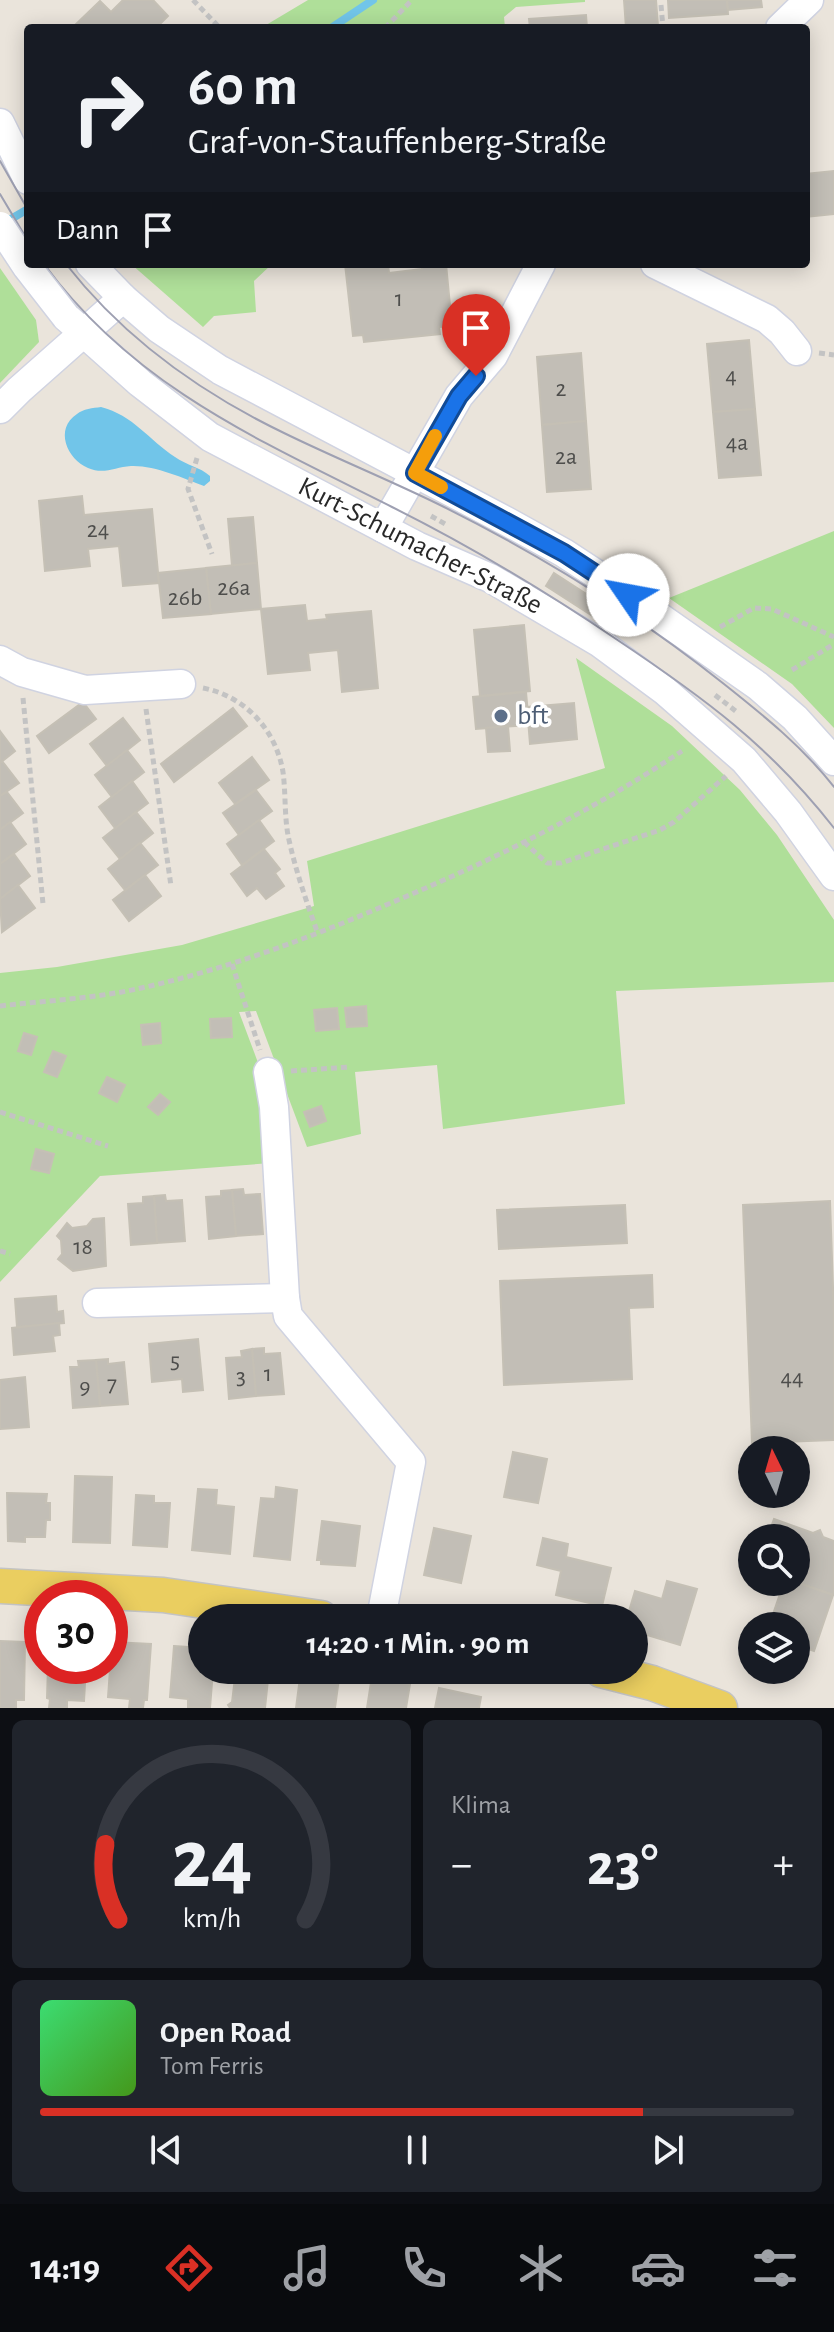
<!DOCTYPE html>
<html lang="de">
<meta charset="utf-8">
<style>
:root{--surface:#171b24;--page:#20242c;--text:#f1f3f6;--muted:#9ea1a6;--line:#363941;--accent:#d93025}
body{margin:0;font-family:"Alegreya Sans",sans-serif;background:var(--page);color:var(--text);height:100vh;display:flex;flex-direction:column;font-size:30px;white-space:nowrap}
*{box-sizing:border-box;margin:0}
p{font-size:26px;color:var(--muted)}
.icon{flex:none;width:44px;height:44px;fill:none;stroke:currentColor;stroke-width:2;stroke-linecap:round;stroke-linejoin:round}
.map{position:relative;height:1708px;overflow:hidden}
.sheet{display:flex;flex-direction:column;gap:12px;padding:12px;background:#0d0f14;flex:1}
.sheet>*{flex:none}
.banner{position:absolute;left:24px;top:24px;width:786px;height:244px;border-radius:8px;box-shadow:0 4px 20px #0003;background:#171b24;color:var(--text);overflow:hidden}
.needle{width:52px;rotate:355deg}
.buttons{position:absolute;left:738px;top:1436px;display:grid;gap:16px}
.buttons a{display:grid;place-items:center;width:72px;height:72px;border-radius:50%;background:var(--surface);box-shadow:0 4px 20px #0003;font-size:40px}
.speed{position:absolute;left:24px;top:1580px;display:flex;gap:16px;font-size:40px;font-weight:700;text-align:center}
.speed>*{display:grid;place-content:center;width:104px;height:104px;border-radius:50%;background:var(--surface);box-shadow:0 4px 20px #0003;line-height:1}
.speed .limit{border:12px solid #d22;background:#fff;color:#111}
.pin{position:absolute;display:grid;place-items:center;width:68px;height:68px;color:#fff;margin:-82px -34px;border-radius:50% 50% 50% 0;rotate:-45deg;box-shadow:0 0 8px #0007}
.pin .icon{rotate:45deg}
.me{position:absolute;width:88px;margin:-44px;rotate:303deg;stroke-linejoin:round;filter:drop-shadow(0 0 6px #0008)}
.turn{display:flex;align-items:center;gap:28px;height:168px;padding:0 32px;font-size:36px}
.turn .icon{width:104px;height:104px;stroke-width:2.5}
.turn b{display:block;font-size:56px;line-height:68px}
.then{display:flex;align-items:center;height:76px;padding:0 32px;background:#0003;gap:16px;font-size:30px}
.big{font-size:60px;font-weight:700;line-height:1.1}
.sheet .tile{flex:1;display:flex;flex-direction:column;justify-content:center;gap:12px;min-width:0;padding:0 28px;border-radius:12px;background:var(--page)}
.sheet .dial{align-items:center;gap:0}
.dial svg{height:208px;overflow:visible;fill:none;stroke:var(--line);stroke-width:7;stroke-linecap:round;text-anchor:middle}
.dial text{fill:var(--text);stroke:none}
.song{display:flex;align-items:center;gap:24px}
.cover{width:96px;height:96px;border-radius:12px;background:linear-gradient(135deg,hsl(140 70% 55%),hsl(100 70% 35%))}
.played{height:8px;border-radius:4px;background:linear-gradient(90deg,var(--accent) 80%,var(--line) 80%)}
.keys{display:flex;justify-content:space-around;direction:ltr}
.heat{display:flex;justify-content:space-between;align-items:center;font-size:44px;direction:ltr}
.sheet .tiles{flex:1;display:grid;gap:12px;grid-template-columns:1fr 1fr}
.tile:last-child{grid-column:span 2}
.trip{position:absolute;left:188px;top:1604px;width:460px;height:80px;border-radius:40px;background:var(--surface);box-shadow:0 4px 20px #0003;font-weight:700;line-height:80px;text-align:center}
.tabs{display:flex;height:128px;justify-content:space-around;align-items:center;background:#090b0e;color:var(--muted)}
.tabs .icon{width:56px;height:56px}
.tabs .on{color:var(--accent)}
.tabs b{font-size:36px;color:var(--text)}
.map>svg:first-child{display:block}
.green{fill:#afdf99}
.water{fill:#71c5e9}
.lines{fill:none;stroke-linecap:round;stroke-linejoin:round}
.stream{stroke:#71c5e9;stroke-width:8}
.building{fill:#c2beb6;stroke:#c5c0b5;stroke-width:2}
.minor-casing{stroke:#d0d3e1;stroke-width:31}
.major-casing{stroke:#c3c3c3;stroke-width:37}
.path{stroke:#c3c3c3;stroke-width:5;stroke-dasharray:6 4;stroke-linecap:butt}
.minor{stroke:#fff;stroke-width:28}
.major{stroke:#eace60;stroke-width:34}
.tram{stroke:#9ea0b2;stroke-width:2}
.minor-bridge-casing{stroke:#d0d3e1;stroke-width:31;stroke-linecap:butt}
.minor-bridge{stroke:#fff;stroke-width:28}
.route-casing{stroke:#114b97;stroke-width:20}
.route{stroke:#1a73e8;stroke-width:14}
.slow{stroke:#f59e0b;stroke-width:14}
.service-dot{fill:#5c6f8a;stroke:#fff;stroke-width:3}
.labels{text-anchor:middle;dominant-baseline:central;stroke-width:7;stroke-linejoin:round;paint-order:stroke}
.number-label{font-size:24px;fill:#4e4e4c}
.street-label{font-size:28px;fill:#282828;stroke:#fff}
.service-label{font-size:28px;fill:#4e5e75;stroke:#fff;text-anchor:start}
</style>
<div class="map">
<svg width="834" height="1708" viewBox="0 0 834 1708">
<rect width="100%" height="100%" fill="#eae4db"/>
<g class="green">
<path d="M308,0h277v2l-69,5 -12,10 1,11h-244z"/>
<path d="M131,264h141l-18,17 2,31 -42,4 -11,11z"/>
<path d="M0,268l36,52 3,22 -39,41z"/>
<path d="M834,531v197l-42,-44 -123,-86z"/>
<path d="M576,658l96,68 68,64 37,45 57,85v62l-218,9 9,113 -182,25 -6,-64 -82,7 6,62 -54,13 -51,-136 -17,1 21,56 11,95 -171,13 -100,106v-309l57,-6 125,-22 132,-39 -7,-45 298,-93z"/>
</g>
<path class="water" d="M101,407c32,8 48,33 74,50 11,8 25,10 35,19v5l-6,5c-21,-8 -50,-21 -73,-20 -16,1 -27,9 -43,2 -21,-9 -34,-39 -11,-54 6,-5 16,-6 24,-7z"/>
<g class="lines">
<g class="stream">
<path d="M331,28l42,-28"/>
<path d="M4,223l24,-14"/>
</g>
</g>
<g class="building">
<path d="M123,0h30l15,16 -12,12h-84l28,-27 11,11z"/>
<path d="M624,0h32l2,26 -32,2z"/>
<path d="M668,0h59l1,14 -59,4z"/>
<path d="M727,0h34l1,7 -34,3z"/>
<path d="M586,15l1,13h-57l-1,-9z"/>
<path d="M834,171v43l-28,3v-43z"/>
<path d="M345,264h43l1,9 33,-4v-5h24l6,62 -13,1 1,7 -76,8 -1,-7 -10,1z"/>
<path d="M749,340l6,69 -42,3 -6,-68z"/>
<path d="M581,353l5,68 -44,4 -5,-68z"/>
<path d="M755,409l6,66 -42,3 -6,-66z"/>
<path d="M586,421l5,68 -44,3 -5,-67z"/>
<path d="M82,496l2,19 68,-6 7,74 -36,3 -4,-40 -31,3 2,17 -45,5 -6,-70z"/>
<path d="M253,517l4,46 -25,3 -4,-47z"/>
<path d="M257,563l4,46 -50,5 -5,-46z"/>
<path d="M206,568l5,46 -48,4 -5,-45z"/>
<path d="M554,573l77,50 -9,12 -76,-49z"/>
<path d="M305,605l2,16 20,-2 -1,-4 45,-4 7,77 -36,4 -4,-42 -30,3 2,17 -42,4 -7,-65z"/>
<path d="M524,625l6,66 -50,5 -6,-66z"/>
<path d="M526,692l3,33 -53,4 -3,-32z"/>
<path d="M83,702l13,17 -47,34 -12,-17z"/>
<path d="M574,703l3,36 -47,5 -3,-37z"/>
<path d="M233,708l14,18 -73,56 -13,-18z"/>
<path d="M123,718l17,22 -33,26 -17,-22z"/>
<path d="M508,726l2,25 -22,1 -2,-24z"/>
<path d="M0,731l15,20 -15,12z"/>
<path d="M127,750l17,22 -32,25 -17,-22z"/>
<path d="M252,757l17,23 -34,24 -16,-21z"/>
<path d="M2,761l17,22 -19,13v-33z"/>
<path d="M132,781l16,22 -33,25 -16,-21z"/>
<path d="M256,790l16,21 -33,24 -16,-22z"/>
<path d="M7,792l16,21 -23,17v-34z"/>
<path d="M136,812l17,21 -33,26 -17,-21z"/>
<path d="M259,820l15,21 -32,24 -15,-21z"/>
<path d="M10,822l16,22 -26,20v-34z"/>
<path d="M140,843l18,22 -33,25 -17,-21z"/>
<path d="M264,849l16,20 -5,4 9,13 -18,13 -9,-11 -10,8 -16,-22z"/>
<path d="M14,854l16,22 -30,23v-35z"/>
<path d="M145,875l16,21 -32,25 -16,-21z"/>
<path d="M18,885l17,23 -33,24 -2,-33z"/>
<path d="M366,1006l1,20 -20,1 -2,-19z"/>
<path d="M337,1008l2,21 -23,2 -2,-21z"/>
<path d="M231,1018l1,19 -21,1 -1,-19z"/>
<path d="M160,1023l1,20 -18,2 -2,-20z"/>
<path d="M24,1033l13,4 -6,18 -13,-4z"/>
<path d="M53,1051l13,5 -9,21 -13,-5z"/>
<path d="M107,1077l18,8 -8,17 -18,-9z"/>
<path d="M160,1094l10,8 -12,13 -10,-8z"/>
<path d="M321,1106l5,15 -16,6 -6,-15z"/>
<path d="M36,1149l18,5 -5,19 -18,-4z"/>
<path d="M243,1189l1,6 16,-1 3,40 -27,2 -4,-46z"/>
<path d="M232,1190l4,46 -27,3 -3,-42 15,-1v-5z"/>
<path d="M165,1195l1,6 16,-1 3,41 -28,2 -3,-47z"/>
<path d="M154,1196l3,47 -26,2 -3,-41 15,-1v-6z"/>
<path d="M830,1201l4,115v124l-82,3 -9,-238z"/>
<path d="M625,1205l2,38 -128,6 -2,-39z"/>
<path d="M104,1218l2,48 -33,5 -15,-12 4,-5 -1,-14 -4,-4 10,-13 5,5 15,-2 6,-7z"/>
<path d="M652,1275l1,32 -24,1 3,71 -128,6 -4,-104z"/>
<path d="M56,1296l1,16 6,-1 1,12 -47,4 -2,-28z"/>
<path d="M59,1323l1,12 -7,1 2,15 -41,4 -2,-27z"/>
<path d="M198,1339l5,51 -20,2 -1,-13 -30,3 -3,-38z"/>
<path d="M264,1348v6l16,-1 4,41 -28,2 -4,-47z"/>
<path d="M252,1349l4,47 -27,3 -3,-41 16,-1 -1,-6z"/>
<path d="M108,1359v5l16,-2 4,42 -28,2 -4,-46z"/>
<path d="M96,1360l4,46 -27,2 -3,-41h9l-1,-6z"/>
<path d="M25,1377l4,50 -29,2v-49z"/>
<path d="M513,1452l34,7 -9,44 -34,-6z"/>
<path d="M75,1476l37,1 -2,66 -37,-1z"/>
<path d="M276,1487l21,3 -7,70 -36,-4 7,-58 14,1z"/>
<path d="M198,1489l19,1 -1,15 18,2 -4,47 -38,-4z"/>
<path d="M7,1493l40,1 -1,9h4v17h-4l-1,17h-20v5l-17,-1z"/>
<path d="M136,1495l18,1v7h16l-3,44 -34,-2z"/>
<path d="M774,1519l39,14 7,-3 3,7 11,4v54l-38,-13v-44h-29z"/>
<path d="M322,1521l38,5 -5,40 -34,-2v-4h-4z"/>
<path d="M434,1528l37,8 -10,47 -37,-8z"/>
<path d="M543,1538l25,6 -2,13 45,11 -9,38 -46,-11 5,-24 -24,-6z"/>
<path d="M667,1581l30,8 -17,56 -46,-14v-13h-7l8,-27 27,8z"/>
<path d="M784,1582h12l37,13 -19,56 -18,-6v-19h-27z"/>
<path d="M0,1641l25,1 -1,58h-8v8h-16z"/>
<path d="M112,1642l39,2 -4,56h-3l-1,8h-14l1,-9 -22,-2z"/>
<path d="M174,1646l28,2v22h11l-3,38 -22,-1v-8l-18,-2z"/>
<path d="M48,1666h38l-2,35 -17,-1v8h-18l1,-9 -3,-1z"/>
<path d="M236,1670h33l-4,38h-35l-2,-3 4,-3z"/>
<path d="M301,1670l39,1 -5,37h-39z"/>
<path d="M372,1676l38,8 -4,24h-39z"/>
<path d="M439,1688l42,9 -2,11h-44z"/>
</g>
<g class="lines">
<defs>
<g id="minor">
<path d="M780,28l29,-28"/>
<path d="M0,123l28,57"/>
<path d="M90,264l33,34 36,31 61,41 286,151 58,32 64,42 130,91 37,32 39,43"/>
<path d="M655,264l112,55 15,13 15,19"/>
<path d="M66,317l74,66 70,54 207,109 73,32 110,65 65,48 79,69 44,52 46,64"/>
<path d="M0,409l19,-19 104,-92"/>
<path d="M383,528l76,-132 34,-40 48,-92"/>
<path d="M0,660l22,12 63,18 96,-6"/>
<path d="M268,1072l6,35 11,191 3,18 123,146 -30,156"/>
<path d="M97,1303l188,-5"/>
</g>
<g id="major">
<path d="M0,1586l163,9 158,23"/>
<path d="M601,1670l51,13 68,25"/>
</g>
</defs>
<use href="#minor" class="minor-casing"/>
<use href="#major" class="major-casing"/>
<g class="path">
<path d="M193,0l27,28"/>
<path d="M661,5l2,23"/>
<path d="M385,28l27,-28"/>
<path d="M819,353l15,2"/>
<path d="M197,458l-9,31 24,65"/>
<path d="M431,516l16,9"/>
<path d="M720,627l34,-19 18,1 62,28"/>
<path d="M792,670l42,-26"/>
<path d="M203,688c42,8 73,42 80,84 3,22 1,46 6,68 7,32 18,63 29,94"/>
<path d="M715,695l22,17"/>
<path d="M23,698l20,206"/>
<path d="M146,709l25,177"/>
<path d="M524,842l23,21h14l99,-33 14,-8 52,-46"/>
<path d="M232,964l28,86"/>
<path d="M0,1006c42,-5 85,-7 127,-15 89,-18 175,-50 259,-86 103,-43 203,-92 296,-154"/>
<path d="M291,1071l59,-4"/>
<path d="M0,1112l108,34"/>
<path d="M0,1251l10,3"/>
</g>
<use href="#minor" class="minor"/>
<use href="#major" class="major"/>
<g class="tram">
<path d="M0,161l28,49"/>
<path d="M0,194l28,47"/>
<path d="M44,264c90,123 217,177 348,243 78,39 153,84 224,132 87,58 154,107 218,189"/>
<path d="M66,264c57,73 135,129 218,169 51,25 103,46 154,71 101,50 197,109 286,180 39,31 79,63 110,103"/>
</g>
<defs>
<path id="minor-bridge" d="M0,226l27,41 39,50"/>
</defs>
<use href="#minor-bridge" class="minor-bridge-casing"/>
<use href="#minor-bridge" class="minor-bridge"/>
</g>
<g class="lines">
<defs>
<path id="route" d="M476,376l-17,20 -44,77 149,80 64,42"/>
</defs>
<use href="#route" class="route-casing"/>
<use href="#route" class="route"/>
<path class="slow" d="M435,436l-20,37 26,14"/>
</g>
<circle class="service-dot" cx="501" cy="716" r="8"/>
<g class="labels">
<g class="number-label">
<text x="399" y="299">1</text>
<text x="731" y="376">4</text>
<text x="561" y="389">2</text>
<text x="737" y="443">4a</text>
<text x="566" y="457">2a</text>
<text x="98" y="530">24</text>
<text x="234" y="588">26a</text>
<text x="185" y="598">26b</text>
<text x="83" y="1247">18</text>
<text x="175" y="1361">5</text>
<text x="268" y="1374">1</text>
<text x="241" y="1377">3</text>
<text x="792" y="1378">44</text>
<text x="112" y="1384">7</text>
<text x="85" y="1387">9</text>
</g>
<g class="street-label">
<text transform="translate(420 546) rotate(27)">Kurt-Schumacher-Straße</text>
</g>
<g class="service-label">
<text x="517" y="716">bft</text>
</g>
</g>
</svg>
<div class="buttons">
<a><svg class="needle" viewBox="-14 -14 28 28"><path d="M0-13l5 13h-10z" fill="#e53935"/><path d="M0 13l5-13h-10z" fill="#9ea1a6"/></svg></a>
<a><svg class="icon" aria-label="search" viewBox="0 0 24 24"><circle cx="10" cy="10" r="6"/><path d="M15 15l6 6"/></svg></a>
<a><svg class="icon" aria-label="layers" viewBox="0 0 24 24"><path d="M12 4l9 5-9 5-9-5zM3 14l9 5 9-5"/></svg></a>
</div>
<div class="speed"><div class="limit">30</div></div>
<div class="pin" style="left:476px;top:376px;background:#d93025"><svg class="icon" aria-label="arrive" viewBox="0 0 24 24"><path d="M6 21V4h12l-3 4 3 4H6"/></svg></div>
<svg class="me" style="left:628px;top:595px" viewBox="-20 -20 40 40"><circle r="19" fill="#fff"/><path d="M0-13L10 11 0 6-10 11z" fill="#1a73e8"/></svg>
<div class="trip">14:20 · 1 Min. · 90 m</div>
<div class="banner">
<div class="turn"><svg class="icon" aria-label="right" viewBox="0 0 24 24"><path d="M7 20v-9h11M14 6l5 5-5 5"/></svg><div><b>60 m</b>Graf-von-Stauffenberg-Straße</div></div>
<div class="then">Dann<svg class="icon" aria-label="arrive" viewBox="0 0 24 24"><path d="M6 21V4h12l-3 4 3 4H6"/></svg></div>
</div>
</div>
<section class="sheet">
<div class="tiles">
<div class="tile dial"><svg viewBox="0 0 100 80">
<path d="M14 69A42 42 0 1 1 86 69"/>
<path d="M14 69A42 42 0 0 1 9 40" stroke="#d93025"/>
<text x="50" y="56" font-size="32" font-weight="700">24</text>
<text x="50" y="72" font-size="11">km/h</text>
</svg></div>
<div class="tile"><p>Klima</p>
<div class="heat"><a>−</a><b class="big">23°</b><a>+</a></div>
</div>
<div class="tile">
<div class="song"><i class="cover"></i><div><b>Open Road</b><p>Tom Ferris</p></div></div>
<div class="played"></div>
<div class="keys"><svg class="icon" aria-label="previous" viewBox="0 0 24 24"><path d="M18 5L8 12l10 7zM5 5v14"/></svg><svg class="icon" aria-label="pause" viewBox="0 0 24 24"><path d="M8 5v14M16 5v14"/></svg><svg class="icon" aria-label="next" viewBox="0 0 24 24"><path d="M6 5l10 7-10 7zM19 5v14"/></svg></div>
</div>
</div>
</section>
<nav class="tabs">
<b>14:19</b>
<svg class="icon on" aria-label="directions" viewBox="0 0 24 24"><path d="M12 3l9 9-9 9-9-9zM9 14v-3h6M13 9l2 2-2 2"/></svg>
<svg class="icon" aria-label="music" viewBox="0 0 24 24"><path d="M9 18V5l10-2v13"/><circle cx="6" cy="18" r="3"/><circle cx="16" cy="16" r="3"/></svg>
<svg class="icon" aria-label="phone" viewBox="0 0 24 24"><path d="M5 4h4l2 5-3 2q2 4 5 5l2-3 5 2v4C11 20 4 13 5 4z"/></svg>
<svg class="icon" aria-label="climate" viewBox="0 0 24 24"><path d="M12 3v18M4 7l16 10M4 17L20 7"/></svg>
<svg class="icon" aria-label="car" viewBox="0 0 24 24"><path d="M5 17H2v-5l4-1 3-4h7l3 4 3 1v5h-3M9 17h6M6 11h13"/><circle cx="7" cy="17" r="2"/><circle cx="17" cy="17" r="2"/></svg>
<svg class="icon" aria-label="filters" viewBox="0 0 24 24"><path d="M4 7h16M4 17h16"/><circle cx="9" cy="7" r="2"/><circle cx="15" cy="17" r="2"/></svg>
</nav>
